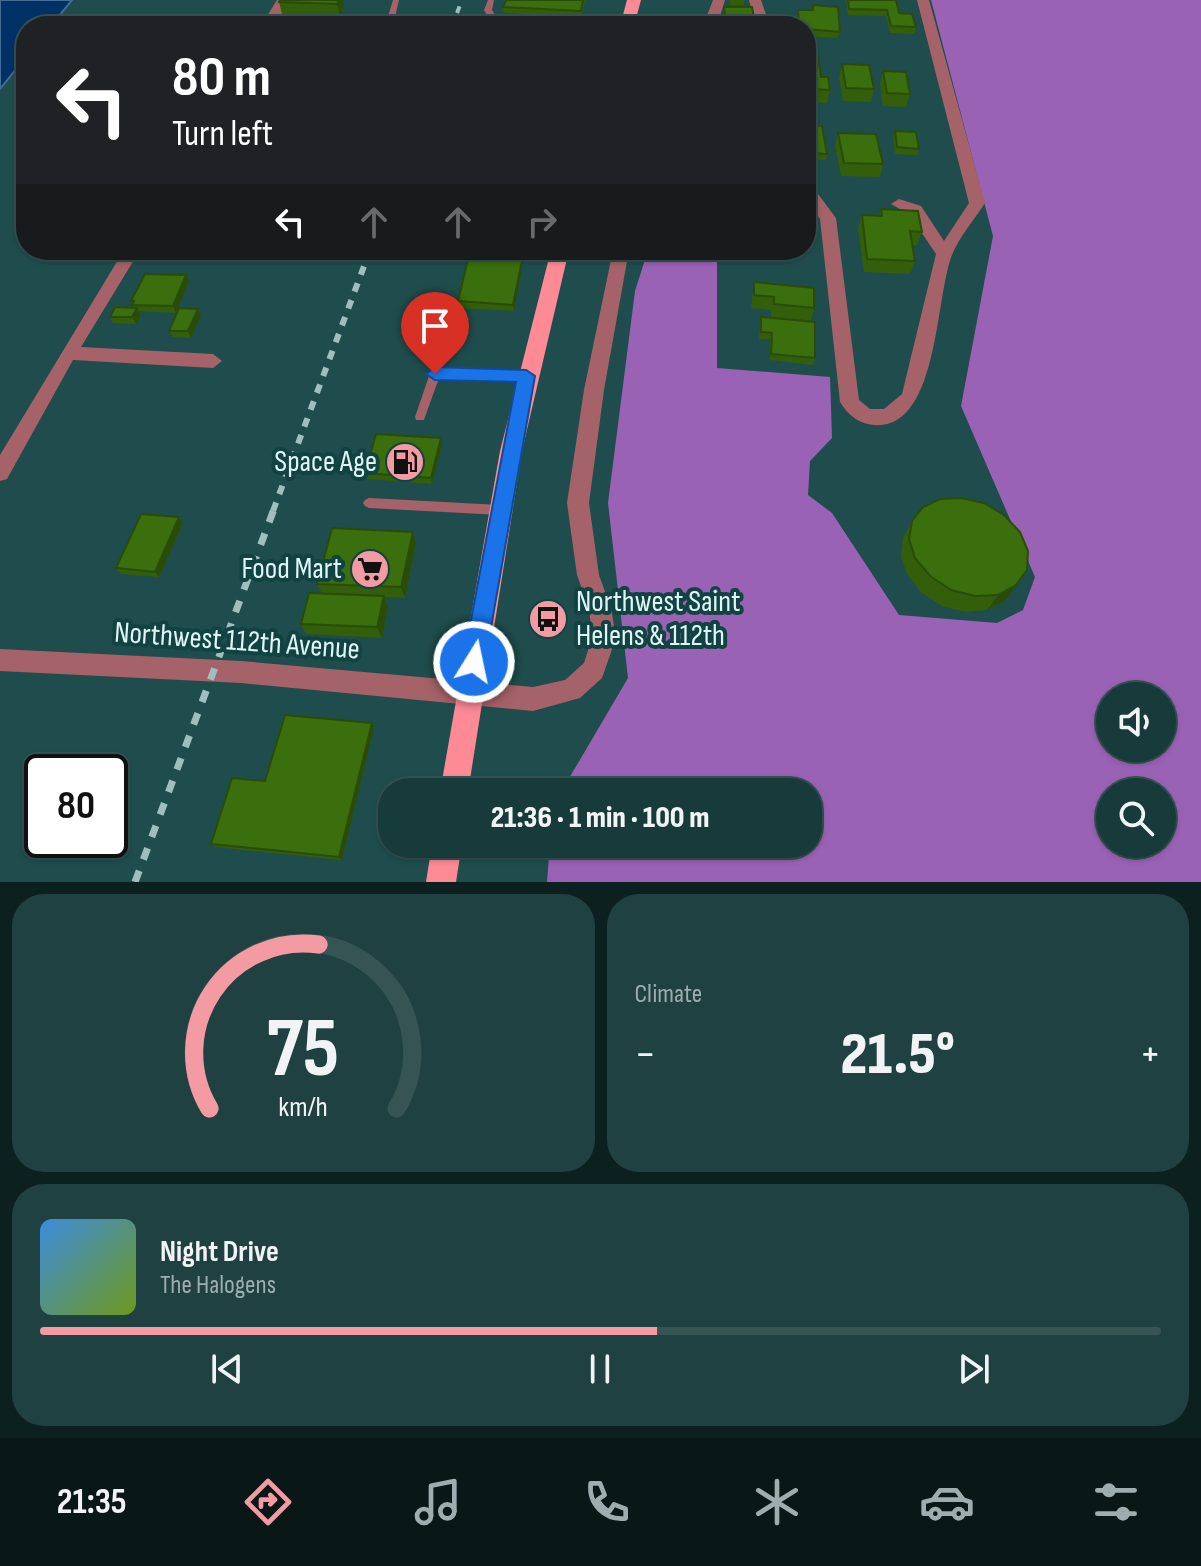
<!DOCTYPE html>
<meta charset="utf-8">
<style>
:root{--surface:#173a3a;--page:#204142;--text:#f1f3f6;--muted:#9eadaf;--line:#365454;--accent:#f49aa2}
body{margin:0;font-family:"Sofia Sans Condensed",sans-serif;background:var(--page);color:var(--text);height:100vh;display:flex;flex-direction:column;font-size:30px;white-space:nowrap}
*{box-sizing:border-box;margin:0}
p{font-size:26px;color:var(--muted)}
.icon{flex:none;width:44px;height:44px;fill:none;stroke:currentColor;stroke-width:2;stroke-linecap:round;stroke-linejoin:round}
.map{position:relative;height:882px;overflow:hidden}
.panel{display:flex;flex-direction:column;gap:12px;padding:12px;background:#0d2020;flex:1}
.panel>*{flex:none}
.guide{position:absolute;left:16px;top:16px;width:800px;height:244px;border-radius:32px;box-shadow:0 2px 6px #0004,0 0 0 2px var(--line);background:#202124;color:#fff;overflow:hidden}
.controls{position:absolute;left:1096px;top:682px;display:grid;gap:16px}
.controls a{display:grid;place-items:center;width:80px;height:80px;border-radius:50%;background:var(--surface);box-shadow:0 2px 6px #0004,0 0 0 2px var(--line);font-size:40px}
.speed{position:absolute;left:24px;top:754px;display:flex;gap:16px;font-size:40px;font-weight:700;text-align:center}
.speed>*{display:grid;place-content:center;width:104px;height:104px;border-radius:50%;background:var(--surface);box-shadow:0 2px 6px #0004,0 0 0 2px var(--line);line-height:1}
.speed .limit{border:4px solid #111;border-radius:12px;background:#fff;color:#111}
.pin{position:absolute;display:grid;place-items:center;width:68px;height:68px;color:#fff;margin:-82px -34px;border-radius:50% 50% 50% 0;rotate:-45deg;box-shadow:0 0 8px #0007}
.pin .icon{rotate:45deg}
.me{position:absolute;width:88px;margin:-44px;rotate:10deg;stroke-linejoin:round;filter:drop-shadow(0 0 6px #0008)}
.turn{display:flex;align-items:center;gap:28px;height:168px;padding:0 24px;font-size:36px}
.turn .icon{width:104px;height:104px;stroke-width:2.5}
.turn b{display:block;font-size:56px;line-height:68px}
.lanes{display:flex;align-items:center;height:76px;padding:0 24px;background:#0003;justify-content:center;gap:40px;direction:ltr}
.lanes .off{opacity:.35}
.big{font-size:60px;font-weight:800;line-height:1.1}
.panel .card{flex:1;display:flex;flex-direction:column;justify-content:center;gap:12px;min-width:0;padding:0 28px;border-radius:32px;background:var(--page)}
.panel .dial{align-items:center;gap:0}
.dial svg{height:208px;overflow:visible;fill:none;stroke:var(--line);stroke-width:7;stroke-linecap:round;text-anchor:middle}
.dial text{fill:var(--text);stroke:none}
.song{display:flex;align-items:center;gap:24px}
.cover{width:96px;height:96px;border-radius:12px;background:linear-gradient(135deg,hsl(210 70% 55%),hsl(80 70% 35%))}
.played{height:8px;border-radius:4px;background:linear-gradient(90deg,var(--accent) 55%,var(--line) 55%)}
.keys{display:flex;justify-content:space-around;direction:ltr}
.heat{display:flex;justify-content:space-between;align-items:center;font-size:44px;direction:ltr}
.panel .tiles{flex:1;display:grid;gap:12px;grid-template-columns:1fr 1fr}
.card:last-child{grid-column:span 2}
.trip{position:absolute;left:378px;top:778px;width:444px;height:80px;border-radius:32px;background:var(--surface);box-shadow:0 2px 6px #0004,0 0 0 2px var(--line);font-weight:800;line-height:80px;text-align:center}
.tabs{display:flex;height:128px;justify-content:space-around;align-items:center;background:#091717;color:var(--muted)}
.tabs .icon{width:56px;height:56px}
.tabs .on{color:var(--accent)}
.tabs b{font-size:36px;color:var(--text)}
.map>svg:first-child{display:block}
.forest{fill:#9a62b4;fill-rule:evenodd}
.water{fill:#003267;stroke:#436d92;stroke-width:2}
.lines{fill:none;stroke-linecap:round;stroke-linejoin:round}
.service{fill:#a56268;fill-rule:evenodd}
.minor{fill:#a56268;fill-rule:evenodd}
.trunk{fill:#fe8a96;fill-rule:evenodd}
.rail-far2{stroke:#9fbfbe;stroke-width:4;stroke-dasharray:7 7;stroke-linecap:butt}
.rail-far1{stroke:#9fbfbe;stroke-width:6;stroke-dasharray:9 9;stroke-linecap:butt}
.rail{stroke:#9fbfbe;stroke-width:7;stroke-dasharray:12 12;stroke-linecap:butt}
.wall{fill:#335f0a}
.shaded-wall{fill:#294d08}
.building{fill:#3b6e0c;stroke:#294d08;stroke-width:2}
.route{fill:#1a73e8;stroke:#114b97;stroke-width:2}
.labels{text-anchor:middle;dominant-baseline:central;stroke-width:8;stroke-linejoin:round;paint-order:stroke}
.poi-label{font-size:30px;fill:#def6f5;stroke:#134242;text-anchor:end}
.street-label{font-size:30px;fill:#def6f5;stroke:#134242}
</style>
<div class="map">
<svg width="1201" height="882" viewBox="0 0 1201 882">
<rect width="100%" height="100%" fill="#1f4d4d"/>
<path class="forest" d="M931,0h270v882h-654l3,-38h258v-52h-247l67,-114 -20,-175 27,-212 13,-41h69v118l113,9 2,61 -22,23 -2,34 24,18 67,102 98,8 26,-13 12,-33 -74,-171 32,-170zM1110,696h52v52h-52zM1110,792h52v52h-52z"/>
<path class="water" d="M0,0h72l-21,26h-25v31l-26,32z"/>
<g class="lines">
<g class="service">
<path d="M393,0h6l-6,26h-8z"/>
<path d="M488,0h6l-2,10 10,16h-8l-10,-16z"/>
<path d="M156,250h34l-5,3 -57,6 -5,-3 5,-3z"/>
<path d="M445,340l5,4 -9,26 85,2 5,4 -5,4 -87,-2 -14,39 -1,3h-8l-1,-3 25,-73z"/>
<path d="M369,498l131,7 4,2 2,3 -2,3 -4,2 -131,-7 -4,-2 -2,-3 2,-3z"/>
</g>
<g class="minor">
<path d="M277,0h12l-14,26h-14z"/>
<path d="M713,0h12l-8,26h-14z"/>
<path d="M749,0h12l9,26h-14z"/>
<path d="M917,0h12l56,203c-10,16 -26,34 -33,52 -17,42 -13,175 -78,170 -15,-1 -26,-10 -34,-23l-20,-183 -14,-19v-16l6,2 24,32 23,182 11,9h14l18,-15 34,-140 -27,-40 -18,-10 8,-5 22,7 23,35 25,-38z"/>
<path d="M124,250h16l-59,97 132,7 9,7 -9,7 -140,-8 -66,119 -7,2v-26z"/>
<path d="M613,250h16l-25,140 -15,113 10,72 12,33 5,30 -14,40 -22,20 -47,13 -292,-28 -241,-12v-22l241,12 292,26 32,-7 19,-17 8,-25 -3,-30 -12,-33 -10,-72 17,-113z"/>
</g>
<g class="trunk">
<path d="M627,0h14l-7,26h-14z"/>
<path d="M551,250h18l-47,201 -54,341h-28l60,-341z"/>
<path d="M432,844h30l-6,38h-30z"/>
</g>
<path class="rail-far2" d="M452,26l10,-26"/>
<path class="rail-far1" d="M273,511l97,-261"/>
<path class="rail" d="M135,882l139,-373"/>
</g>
<g class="wall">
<path d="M280,0h63l1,7 -4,9 -58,-2 -3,-12z"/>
<path d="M506,0h79l-4,18 -77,-5 -1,-6z"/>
<rect x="730" y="0" width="14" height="5"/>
<path d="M846,0h50l3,13 17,14 -2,7 -24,-1 -4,-17 -38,-1z"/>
<path d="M813,5l27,27 -2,6 -32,-2v-10h-9l1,-16h14z"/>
<path d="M724,7l31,16v3h-32l-1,-7z"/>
<path d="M806,56l24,34 -3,13 -21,-1z"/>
<path d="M842,64l32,25 -3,13 -28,-1 -4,-24z"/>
<path d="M883,71l27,23 -4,13 -23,-1 -3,-22z"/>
<path d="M806,126l21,28 -1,6h-20z"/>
<path d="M895,131l24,18 -2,6 -22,-1 -2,-17z"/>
<path d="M838,133l45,31 -3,13 -39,-1 -6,-30z"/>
<path d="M881,209l41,23 -5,13h-5l3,16 -5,13 -46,-2 -6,-44 4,-13 17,1z"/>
<path d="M522,268l-8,43 -55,-3 -1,-7z"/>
<path d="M189,281l-13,32 -37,-2 2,4 -5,9 -23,-1 -3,-6 24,-9 -3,-7z"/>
<path d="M754,282l60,26 -3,13 -40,-4v-7l-20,-2z"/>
<path d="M201,315l-10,23 -18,-1 -4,-6z"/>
<path d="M761,317l54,41 -2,7 -43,-5v-21h-11z"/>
<path d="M442,444l-10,40 -65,-5 -2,-6z"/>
<path d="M912,521l93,80 -18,9 -22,2 -23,-6 -21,-14 -14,-18 -6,-18 2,-18z"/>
<path d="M183,523l-24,54 -38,-3 -5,-6z"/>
<path d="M413,532l3,11 -11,55 -20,-1 3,10 -6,31 -76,-4 -5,-10 21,-31 -5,-9z"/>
<path d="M372,723l2,5 -32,132 -126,-13 -5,-3 54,-63z"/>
</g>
<g class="shaded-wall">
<path d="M339,0h4l1,7 -4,9 -3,-12z"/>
<path d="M522,261v7l-8,43 -1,-6z"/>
<path d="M186,275l3,6 -13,32 -3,-7z"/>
<path d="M137,308l4,7 -5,9 -4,-7z"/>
<path d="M198,309l3,6 -10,23 -3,-7z"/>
<path d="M441,438l1,6 -10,40 -1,-6z"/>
<path d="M179,517l4,6 -24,54 -4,-5z"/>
<path d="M413,532l3,11 -11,55 -4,-11z"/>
<path d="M1016,585l-11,16 -18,9 11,-15z"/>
<path d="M384,596l4,11 -6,31 -5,-11z"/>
<path d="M372,723l2,5 -32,132 -3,-3z"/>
</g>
<g class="building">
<path d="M280,0h59l-2,4 -58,-2z"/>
<path d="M506,0h77l-2,11 -78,-4z"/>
<path d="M848,0h48l3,13 13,1 4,13 -25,-1 -4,-16 -38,-1z"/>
<path d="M813,5l25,2 2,25 -34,-3v-3h-7l-1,-16h15z"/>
<path d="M724,7h28l3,16h-29z"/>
<path d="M119,22l33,2 -2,2h-34z"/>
<path d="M806,56h12l3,21h7l2,13 -24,-1z"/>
<path d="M842,64l27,1 5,24 -28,-1z"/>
<path d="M883,71l23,1 4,22 -23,-1z"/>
<path d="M806,126h16l5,28 -21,-1z"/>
<path d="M895,131l21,1 3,17 -22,-2z"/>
<path d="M838,133l38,1 7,30 -39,-1z"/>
<path d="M881,209l37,2 4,21 -12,-1 5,30 -48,-2 -5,-44 20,1z"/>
<path d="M468,259l54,2 -9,44 -55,-4z"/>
<path d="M145,274l41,1 -13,31 -41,-1 2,-4h-3z"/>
<path d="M754,282l60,6v20l-40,-4v-7l-20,-2z"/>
<path d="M115,307l22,1 -5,9h-22z"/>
<path d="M179,308l19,1 -10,22h-19z"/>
<path d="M761,317l54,5v36l-44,-4 1,-21 -11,-1z"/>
<path d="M376,434l65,4 -10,40 -66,-5z"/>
<path d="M961,498l23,5 20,12 16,17 8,19 -1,19 -11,15 -18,10 -23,1 -24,-6 -21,-14 -15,-18 -6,-19 3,-18 11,-14 17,-8z"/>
<path d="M141,514l38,3 -24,55 -39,-4z"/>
<path d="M332,528l81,4 -12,55 -84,-3z"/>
<path d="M309,593l75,3 -7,31 -76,-3z"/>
<path d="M285,715l87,8 -33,134 -128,-13 21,-66 33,3z"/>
</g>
<path class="route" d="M435,367l91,3 9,6 -50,286 -3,7 -8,3 -8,-3 -3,-7 53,-280 -81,-2 -9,-6z"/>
<defs>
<symbol id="fuel-disc" viewBox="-11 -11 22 22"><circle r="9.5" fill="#f49aa2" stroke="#134242"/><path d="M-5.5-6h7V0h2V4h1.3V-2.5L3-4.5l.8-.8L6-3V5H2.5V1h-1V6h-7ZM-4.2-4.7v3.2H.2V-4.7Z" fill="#111"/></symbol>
<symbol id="supermarket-disc" viewBox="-11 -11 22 22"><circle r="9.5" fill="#f49aa2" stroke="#134242"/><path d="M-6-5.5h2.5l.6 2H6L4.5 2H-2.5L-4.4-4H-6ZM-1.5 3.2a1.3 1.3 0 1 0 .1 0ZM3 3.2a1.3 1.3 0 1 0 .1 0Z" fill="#111"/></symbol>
<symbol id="bus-disc" viewBox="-11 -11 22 22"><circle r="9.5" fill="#f49aa2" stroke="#134242"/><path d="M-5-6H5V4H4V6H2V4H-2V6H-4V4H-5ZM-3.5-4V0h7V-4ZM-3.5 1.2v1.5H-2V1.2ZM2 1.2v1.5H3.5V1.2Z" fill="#111"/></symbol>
</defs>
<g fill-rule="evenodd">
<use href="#fuel-disc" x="383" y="440" width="44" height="44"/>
<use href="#supermarket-disc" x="348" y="547" width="44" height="44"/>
<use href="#bus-disc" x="526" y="597" width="44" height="44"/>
</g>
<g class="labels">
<g class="poi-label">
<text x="377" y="462">Space Age</text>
<text x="342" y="569">Food Mart</text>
<text x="576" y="602" text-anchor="start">Northwest Saint<tspan x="576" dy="34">Helens &amp; 112th</tspan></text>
</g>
<g class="street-label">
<text transform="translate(237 641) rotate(4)">Northwest 112th Avenue</text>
</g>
</g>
</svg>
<div class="controls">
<a><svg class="icon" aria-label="sound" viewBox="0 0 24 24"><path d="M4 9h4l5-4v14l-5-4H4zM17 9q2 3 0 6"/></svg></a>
<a><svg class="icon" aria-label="search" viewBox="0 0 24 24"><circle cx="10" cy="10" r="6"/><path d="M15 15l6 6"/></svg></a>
</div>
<div class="speed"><div class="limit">80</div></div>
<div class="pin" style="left:435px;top:374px;background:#d93025"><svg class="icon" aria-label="arrive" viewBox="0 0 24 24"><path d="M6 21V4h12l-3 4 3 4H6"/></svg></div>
<svg class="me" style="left:474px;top:662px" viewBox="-20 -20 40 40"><circle r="17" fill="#1a73e8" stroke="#fff" stroke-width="3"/><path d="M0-11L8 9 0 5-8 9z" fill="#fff"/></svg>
<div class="trip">21:36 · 1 min · 100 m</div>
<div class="guide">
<div class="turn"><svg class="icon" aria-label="left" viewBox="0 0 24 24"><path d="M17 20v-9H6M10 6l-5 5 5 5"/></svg><div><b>80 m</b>Turn left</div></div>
<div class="lanes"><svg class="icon" aria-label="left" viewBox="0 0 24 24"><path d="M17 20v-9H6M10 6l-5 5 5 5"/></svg><svg class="icon off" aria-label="ahead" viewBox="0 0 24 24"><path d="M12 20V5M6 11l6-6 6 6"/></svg><svg class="icon off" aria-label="ahead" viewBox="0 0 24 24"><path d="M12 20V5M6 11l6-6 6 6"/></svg><svg class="icon off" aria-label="right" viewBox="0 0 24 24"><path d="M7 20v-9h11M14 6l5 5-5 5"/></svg></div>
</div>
</div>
<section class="panel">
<div class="tiles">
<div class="card dial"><svg viewBox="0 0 100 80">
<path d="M14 69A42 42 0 1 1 86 69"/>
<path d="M14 69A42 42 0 0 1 56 6" stroke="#f49aa2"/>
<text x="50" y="56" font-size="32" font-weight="700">75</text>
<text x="50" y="72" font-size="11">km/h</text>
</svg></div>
<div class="card"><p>Climate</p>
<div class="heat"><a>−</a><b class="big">21.5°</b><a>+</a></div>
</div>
<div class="card">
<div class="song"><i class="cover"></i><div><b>Night Drive</b><p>The Halogens</p></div></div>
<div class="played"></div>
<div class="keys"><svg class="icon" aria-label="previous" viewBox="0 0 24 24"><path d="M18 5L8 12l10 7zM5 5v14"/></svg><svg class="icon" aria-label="pause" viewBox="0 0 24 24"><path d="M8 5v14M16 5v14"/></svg><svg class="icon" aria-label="next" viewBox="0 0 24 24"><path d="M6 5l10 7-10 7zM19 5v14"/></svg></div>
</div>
</div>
</section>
<nav class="tabs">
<b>21:35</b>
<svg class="icon on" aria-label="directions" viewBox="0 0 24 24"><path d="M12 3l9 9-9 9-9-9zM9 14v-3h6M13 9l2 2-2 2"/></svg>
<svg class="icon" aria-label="music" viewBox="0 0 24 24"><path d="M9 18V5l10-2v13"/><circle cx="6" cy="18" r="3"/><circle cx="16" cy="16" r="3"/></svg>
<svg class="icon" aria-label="phone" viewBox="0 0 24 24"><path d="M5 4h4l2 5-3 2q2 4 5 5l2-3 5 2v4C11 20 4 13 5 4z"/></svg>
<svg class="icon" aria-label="climate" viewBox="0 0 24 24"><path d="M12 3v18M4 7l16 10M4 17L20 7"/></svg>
<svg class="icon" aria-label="car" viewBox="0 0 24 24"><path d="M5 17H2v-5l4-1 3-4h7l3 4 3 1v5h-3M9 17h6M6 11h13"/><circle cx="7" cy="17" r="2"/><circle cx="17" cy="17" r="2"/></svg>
<svg class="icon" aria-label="filters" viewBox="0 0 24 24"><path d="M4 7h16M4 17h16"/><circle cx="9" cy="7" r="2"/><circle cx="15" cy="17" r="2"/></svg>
</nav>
